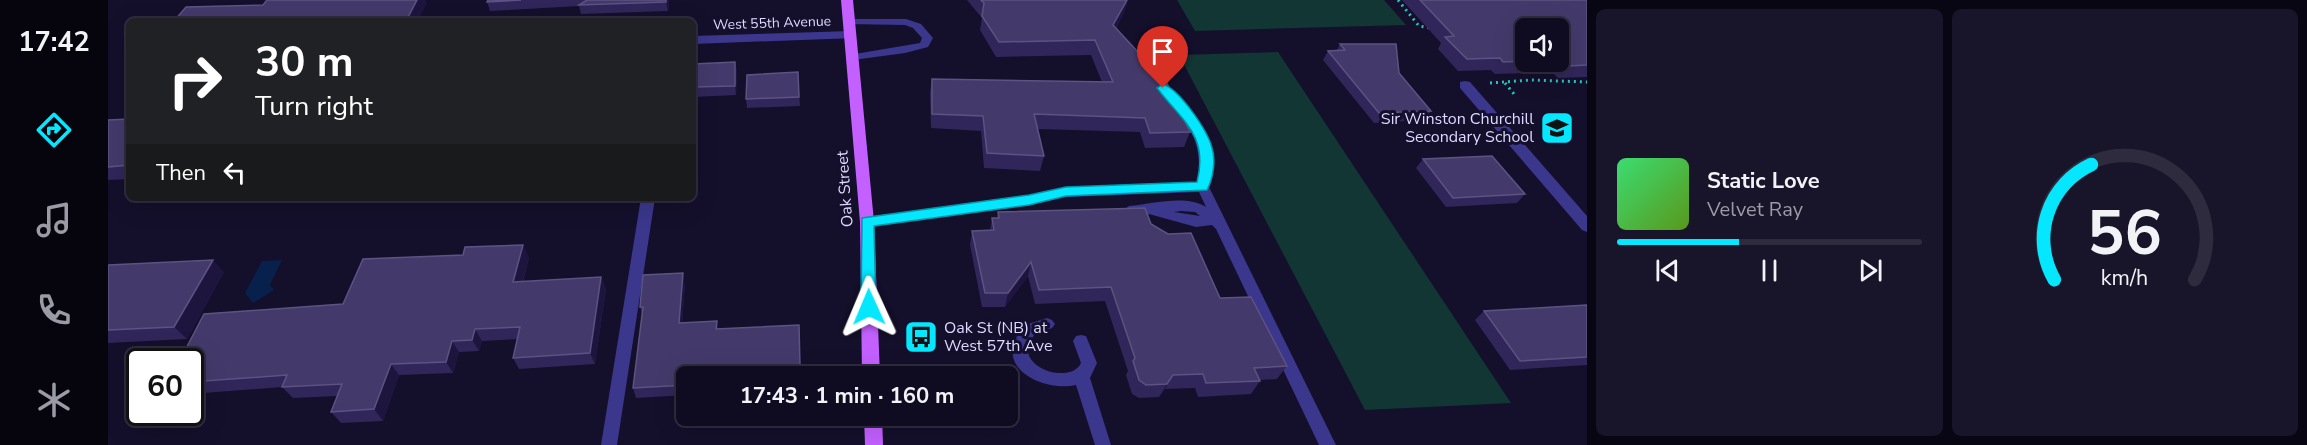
<!DOCTYPE html>
<meta charset="utf-8">
<style>
:root{--surface:#0f0b20;--page:#181429;--text:#f1f3f6;--muted:#9b9ba5;--line:#2f2b3e;--accent:#05e7ff}
body{margin:0;font-family:"Nunito Sans",sans-serif;background:var(--page);color:var(--text);height:100vh;display:flex;flex-direction:column;font-size:22px;white-space:nowrap}
*{box-sizing:border-box;margin:0}
p{font-size:20px;color:var(--muted)}
.icon{flex:none;width:33px;height:33px;fill:none;stroke:currentColor;stroke-width:2;stroke-linecap:round;stroke-linejoin:round}
.map{position:relative;flex:1;overflow:hidden}
.side{display:flex;flex-direction:column;gap:9px;padding:9px;background:#080612;width:720px}
.side>*{flex:none}
.top-card{position:absolute;left:18px;top:18px;width:570px;height:183px;border-radius:9px;box-shadow:0 6px 24px #0002,0 0 0 2px var(--line);background:#202124;color:#fff;overflow:hidden}
.controls{position:absolute;left:1407px;top:18px;display:grid;gap:12px}
.controls a{display:grid;place-items:center;width:54px;height:54px;border-radius:9px;background:var(--surface);box-shadow:0 6px 24px #0002,0 0 0 2px var(--line);font-size:30px}
.speed{position:absolute;left:18px;top:348px;display:flex;gap:12px;font-size:30px;font-weight:700;text-align:center}
.speed>*{display:grid;place-content:center;width:78px;height:78px;border-radius:50%;background:var(--surface);box-shadow:0 6px 24px #0002,0 0 0 2px var(--line);line-height:1}
.speed .limit{border:3px solid #111;border-radius:9px;background:#fff;color:#111}
.pin{position:absolute;display:grid;place-items:center;width:51px;height:51px;color:#fff;margin:-62px -26px;border-radius:50% 50% 50% 0;rotate:-45deg;box-shadow:0 0 6px #0007}
.pin .icon{rotate:45deg}
.me{position:absolute;width:66px;margin:-33px;rotate:359deg;stroke-linejoin:round;filter:drop-shadow(0 0 4px #0008)}
.turn{display:flex;align-items:center;gap:21px;height:126px;padding:0 30px;font-size:27px}
.turn .icon{width:78px;height:78px;stroke-width:2.5}
.turn b{display:block;font-size:42px;line-height:51px}
.then{display:flex;align-items:center;height:57px;padding:0 30px;background:#0003;gap:12px;font-size:22px}
.side .card{flex:1;display:flex;flex-direction:column;justify-content:center;gap:9px;min-width:0;padding:0 21px;border-radius:9px;background:var(--page)}
.side .dial{align-items:center;gap:0}
.dial svg{height:156px;overflow:visible;fill:none;stroke:var(--line);stroke-width:7;stroke-linecap:round;text-anchor:middle}
.dial text{fill:var(--text);stroke:none}
.song{display:flex;align-items:center;gap:18px}
.cover{width:72px;height:72px;border-radius:9px;background:linear-gradient(135deg,hsl(140 70% 55%),hsl(90 70% 35%))}
.played{height:6px;border-radius:3px;background:linear-gradient(90deg,var(--accent) 40%,var(--line) 40%)}
.keys{display:flex;justify-content:space-around;direction:ltr}
.side .tiles{flex:1;display:grid;gap:9px;grid-template-columns:repeat(2,1fr)}
.trip{position:absolute;left:568px;top:366px;width:342px;height:60px;border-radius:9px;background:var(--surface);box-shadow:0 6px 24px #0002,0 0 0 2px var(--line);font-weight:700;line-height:60px;text-align:center}
main{display:flex;flex:1;min-height:0}
.tab-bar{display:flex;flex-direction:column;width:108px;justify-content:space-around;align-items:center;background:#06040d;color:var(--muted)}
.tab-bar .icon{width:42px;height:42px}
.tab-bar .current{color:var(--accent)}
.tab-bar b{font-size:27px;color:var(--text)}
.map>svg:first-child{display:block}
.green{fill:#113634}
.water{fill:#07204c}
.lines{fill:none;stroke-linecap:round;stroke-linejoin:round}
.path{stroke:#27c5ba;stroke-width:3;stroke-dasharray:2 4;stroke-linecap:butt}
.lane{fill:#3a378d;fill-rule:evenodd}
.street{fill:#3a378d;fill-rule:evenodd}
.primary{fill:#c360ff;fill-rule:evenodd}
.wall{fill:#312659;fill-rule:evenodd}
.shaded-wall{fill:#1e153f}
.building{fill:#433a6b;stroke:#5c5382;stroke-width:1.5}
.route{fill:#05e7ff;stroke:#0396a6;stroke-width:1.5}
.labels{text-anchor:middle;dominant-baseline:central;stroke-width:6;stroke-linejoin:round;paint-order:stroke}
.far-street-label{font-size:14px;fill:#ddd9ff;stroke:#140f2b}
.poi-label{font-size:16px;fill:#ddd9ff;stroke:#140f2b;text-anchor:end}
.street-label{font-size:16px;fill:#ddd9ff;stroke:#140f2b}
</style>
<main>
<nav class="tab-bar">
<b>17:42</b>
<svg class="icon current" aria-label="directions" viewBox="0 0 24 24"><path d="M12 3l9 9-9 9-9-9zM9 14v-3h6M13 9l2 2-2 2"/></svg>
<svg class="icon" aria-label="music" viewBox="0 0 24 24"><path d="M9 18V5l10-2v13"/><circle cx="6" cy="18" r="3"/><circle cx="16" cy="16" r="3"/></svg>
<svg class="icon" aria-label="phone" viewBox="0 0 24 24"><path d="M5 4h4l2 5-3 2q2 4 5 5l2-3 5 2v4C11 20 4 13 5 4z"/></svg>
<svg class="icon" aria-label="climate" viewBox="0 0 24 24"><path d="M12 3v18M4 7l16 10M4 17L20 7"/></svg>
</nav>
<div class="map">
<svg width="1479" height="445" viewBox="0 0 1479 445">
<rect width="100%" height="100%" fill="#140f2b"/>
<g class="green">
<path d="M1069,0h207l22,25 -211,6z"/>
<path d="M1170,52l233,351 -146,7 -186,-355z"/>
</g>
<path class="water" d="M174,260l-12,25 4,5 -21,13 -8,-10 17,-32z"/>
<g class="lines">
<g class="path">
<path d="M1290,0l21,26 12,2"/>
<path d="M1382,83l41,-3 56,2"/>
<path d="M1397,83l9,11"/>
</g>
<g class="lane">
<path d="M742,19h56l15,5 12,14 -5,9 -23,6 -52,7 -4,-1v-4l71,-12 2,-5 -9,-10 -8,-3 -59,-1v-4z"/>
<path d="M1054,83l4,1c32,32 51,56 43,103l127,258h-17l-103,-216 -4,-4 -16,2 -47,-13 -20,2 -7,-5 7,-5c22,-2 57,-12 77,1l-7,-15 -133,5 -38,8 -161,22 -7,-5 7,-5 161,-22 38,-8 131,-4c9,-48 -15,-62 -41,-96zM1073,211l14,1 5,4 -26,-4z"/>
<path d="M533,198h14l-38,247h-16z"/>
<path d="M939,318l5,2 3,4 -3,4 -17,6c-2,3 -6,8 -7,12 -4,25 44,37 53,17l-8,-22 3,-5 5,-1 5,1 11,27 -7,15 21,67h-16l-19,-60c-23,6 -69,-8 -63,-39 1,-7 8,-15 12,-21z"/>
</g>
<g class="street">
<path d="M743,31l4,1v6l-162,6v-8z"/>
<path d="M1357,81l5,1 117,134v16l-5,-2 -122,-142v-6z"/>
</g>
<g class="primary">
<path d="M733,0h12l21,222 6,154h-18l-2,-154z"/>
<path d="M756,416h18l1,29h-18z"/>
</g>
</g>
<g class="wall">
<path d="M380,0h181l-1,11 -87,3 -2,-8 -89,5 -3,-9z"/>
<path d="M859,0h161l-3,10 -9,18 37,49 37,55 -6,15 -39,1 -5,-16 -102,-3 6,27 -4,15 -56,-3 -3,-37 -50,-3 -1,-35 2,-14 170,3 -11,-27 -95,2 -16,-27 2,-12z"/>
<path d="M1294,0h185v77l-29,1 -6,-6 -57,2 -4,-4 -33,1 -20,-22 3,-6zM1418,28h32v34h-32z"/>
<path d="M1232,44l59,29 32,38 -6,9 -51,3 -51,-63 5,-9 9,-1z"/>
<path d="M627,62l2,10 -1,23 -43,2v-33z"/>
<path d="M690,72l2,34 -53,2 -1,-9z"/>
<path d="M21,119v60l-21,1v-60z"/>
<path d="M1315,159l102,35 -8,9 -71,4 -30,-39z"/>
<path d="M890,212l153,12 69,74 67,68 -10,13 -17,1v1l-9,13 -53,3 -3,-9 -30,1 -6,8 -20,1 -7,-4 -6,-19 2,-4 -23,-70 -70,3 -7,-28 -23,31h-23l-12,-62 2,-14 18,-1 2,-12h5z"/>
<path d="M421,257l-6,25 78,-5 5,12 -11,75 -76,5 -6,-11 4,-19 -35,2 -3,10 -20,1 -6,21 -54,2 -16,46 -42,2 -10,-11 6,-16 -44,2 -11,-11 -92,7v-32l153,-58z"/>
<path d="M0,265l116,7 -37,67 -79,4z"/>
<path d="M577,284l-3,39 35,-2 1,8 81,6 2,41h-114v19l-51,3 -3,-10 9,-74 -2,-7z"/>
<path d="M1479,305v60l-77,5 -35,-50 9,-9z"/>
</g>
<g class="shaded-wall">
<path d="M309,0h8l2,3 -9,18h-12z"/>
<path d="M558,0h3l-1,11 -2,-9z"/>
<path d="M1019,0h1l-3,10 -16,30 4,-15z"/>
<path d="M627,62l2,10 -1,23 -1,-9z"/>
<path d="M415,245l6,12 -10,38 -6,-13z"/>
<path d="M105,260l11,12 -37,67 -13,-12z"/>
<path d="M923,262l-3,14 -23,31 3,-14z"/>
<path d="M575,273l2,11 -4,50 -2,-11z"/>
<path d="M493,277l5,12 -11,75 -5,-11z"/>
<path d="M367,329l7,12 -3,10 -7,-11z"/>
<path d="M344,341l7,11 -6,21 -7,-11z"/>
<path d="M283,364l8,11 -16,46 -9,-12z"/>
<path d="M1065,375l-8,14 -6,8 8,-13z"/>
</g>
<g class="building">
<path d="M159,0h150l-11,21h-232l12,-14 77,-2z"/>
<path d="M380,0h33l-34,2z"/>
<path d="M479,0h79v2l-87,3z"/>
<path d="M873,0h146l-14,25 34,37 6,15h11l26,55 -40,1 -5,-15 -111,-4 10,42 -57,-3 -4,-37 -51,-2v-35l181,3 -18,-42 -96,2 -17,-26 2,-13z"/>
<path d="M1312,0h167v65l-19,1 -7,-6h-3v-32h-32v33l-23,1 -3,-4 -33,1 -22,-22 9,-1z"/>
<path d="M1232,44h56l3,29 32,38 -52,2 -51,-62 17,-1z"/>
<path d="M627,62v24l-42,1v-23z"/>
<path d="M690,72l1,25 -53,2 1,-24z"/>
<path d="M21,119v46l-21,2v-47z"/>
<path d="M1384,156l33,38 -72,4 -30,-39z"/>
<path d="M1037,208l6,16 17,10 23,-1 29,65 31,-1 36,69 -33,2 6,13 -54,2 -3,-9 -30,1 -6,9 -21,1 -7,-5 -6,-19 2,-3 -24,-71 -72,3 -8,-28 -23,31h-23l-13,-62 22,-1 -2,-12h7l-1,-6z"/>
<path d="M415,245l-10,37 88,-5 -11,76 -77,5 7,-31 -45,2 -3,11 -20,1 -6,21 -55,2 -17,45 -43,3 11,-28 -60,3 5,-12 -97,7v-20h-11l25,-48 139,-10 20,-45 100,-4 2,-8z"/>
<path d="M105,260l-39,67 -66,3v-65z"/>
<path d="M575,273l-4,50 38,-2 -1,8 83,-4 1,41 -86,4v6h-27v9l-54,3 10,-81h-3l3,-32z"/>
<path d="M1479,305v52l-67,4 -36,-50z"/>
</g>
<path class="route" d="M1055,84c17,6 45,47 49,64 4,12 1,31 -5,42l-141,6 -37,9 -155,21 2,81 -7,6 -6,-2 -2,-4 1,-89 167,-23 37,-8 131,-5c12,-47 -15,-61 -40,-94z"/>
<defs>
<symbol id="school-square" viewBox="-11 -11 22 22"><rect x="-9" y="-9" width="18" height="18" rx="4" fill="#05e7ff" stroke="#140f2b"/><path d="M0-5L7-2L0 1L-7-2ZM-4 1L0 2.5L4 1V4Q0 6-4 4Z" fill="#111"/></symbol>
<symbol id="bus-square" viewBox="-11 -11 22 22"><rect x="-9" y="-9" width="18" height="18" rx="4" fill="#05e7ff" stroke="#140f2b"/><path d="M-5-6H5V4H4V6H2V4H-2V6H-4V4H-5ZM-3.5-4V0h7V-4ZM-3.5 1.2v1.5H-2V1.2ZM2 1.2v1.5H3.5V1.2Z" fill="#111"/></symbol>
</defs>
<g fill-rule="evenodd">
<use href="#school-square" x="1430" y="109" width="38" height="38"/>
<use href="#bus-square" x="794" y="318" width="38" height="38"/>
</g>
<g class="labels">
<g class="far-street-label">
<text transform="translate(664 23) rotate(-2)">West 55th Avenue</text>
</g>
<g class="poi-label">
<text x="1426" y="119">Sir Winston Churchill<tspan x="1426" dy="18">Secondary School</tspan></text>
<text x="836" y="328" text-anchor="start">Oak St (NB) at<tspan x="836" dy="18">West 57th Ave</tspan></text>
</g>
<g class="street-label">
<text transform="translate(737 189) rotate(-94)">Oak Street</text>
</g>
</g>
</svg>
<div class="controls">
<a><svg class="icon" aria-label="sound" viewBox="0 0 24 24"><path d="M4 9h4l5-4v14l-5-4H4zM17 9q2 3 0 6"/></svg></a>
</div>
<div class="speed"><div class="limit">60</div></div>
<div class="pin" style="left:1055px;top:88px;background:#d93025"><svg class="icon" aria-label="arrive" viewBox="0 0 24 24"><path d="M6 21V4h12l-3 4 3 4H6"/></svg></div>
<svg class="me" style="left:761px;top:307px" viewBox="-20 -20 40 40"><path d="M0-17L14 15 0 8-14 15z" fill="#05e7ff" stroke="#fff" stroke-width="4"/></svg>
<div class="trip">17:43 · 1 min · 160 m</div>
<div class="top-card">
<div class="turn"><svg class="icon" aria-label="right" viewBox="0 0 24 24"><path d="M7 20v-9h11M14 6l5 5-5 5"/></svg><div><b>30 m</b>Turn right</div></div>
<div class="then">Then<svg class="icon" aria-label="left" viewBox="0 0 24 24"><path d="M17 20v-9H6M10 6l-5 5 5 5"/></svg></div>
</div>
</div>
<section class="side">
<div class="tiles">
<div class="card">
<div class="song"><i class="cover"></i><div><b>Static Love</b><p>Velvet Ray</p></div></div>
<div class="played"></div>
<div class="keys"><svg class="icon" aria-label="previous" viewBox="0 0 24 24"><path d="M18 5L8 12l10 7zM5 5v14"/></svg><svg class="icon" aria-label="pause" viewBox="0 0 24 24"><path d="M8 5v14M16 5v14"/></svg><svg class="icon" aria-label="next" viewBox="0 0 24 24"><path d="M6 5l10 7-10 7zM19 5v14"/></svg></div>
</div>
<div class="card dial"><svg viewBox="0 0 100 80">
<path d="M14 69A42 42 0 1 1 86 69"/>
<path d="M14 69A42 42 0 0 1 33 10" stroke="#05e7ff"/>
<text x="50" y="56" font-size="32" font-weight="700">56</text>
<text x="50" y="72" font-size="11">km/h</text>
</svg></div>
</div>
</section>
</main>
